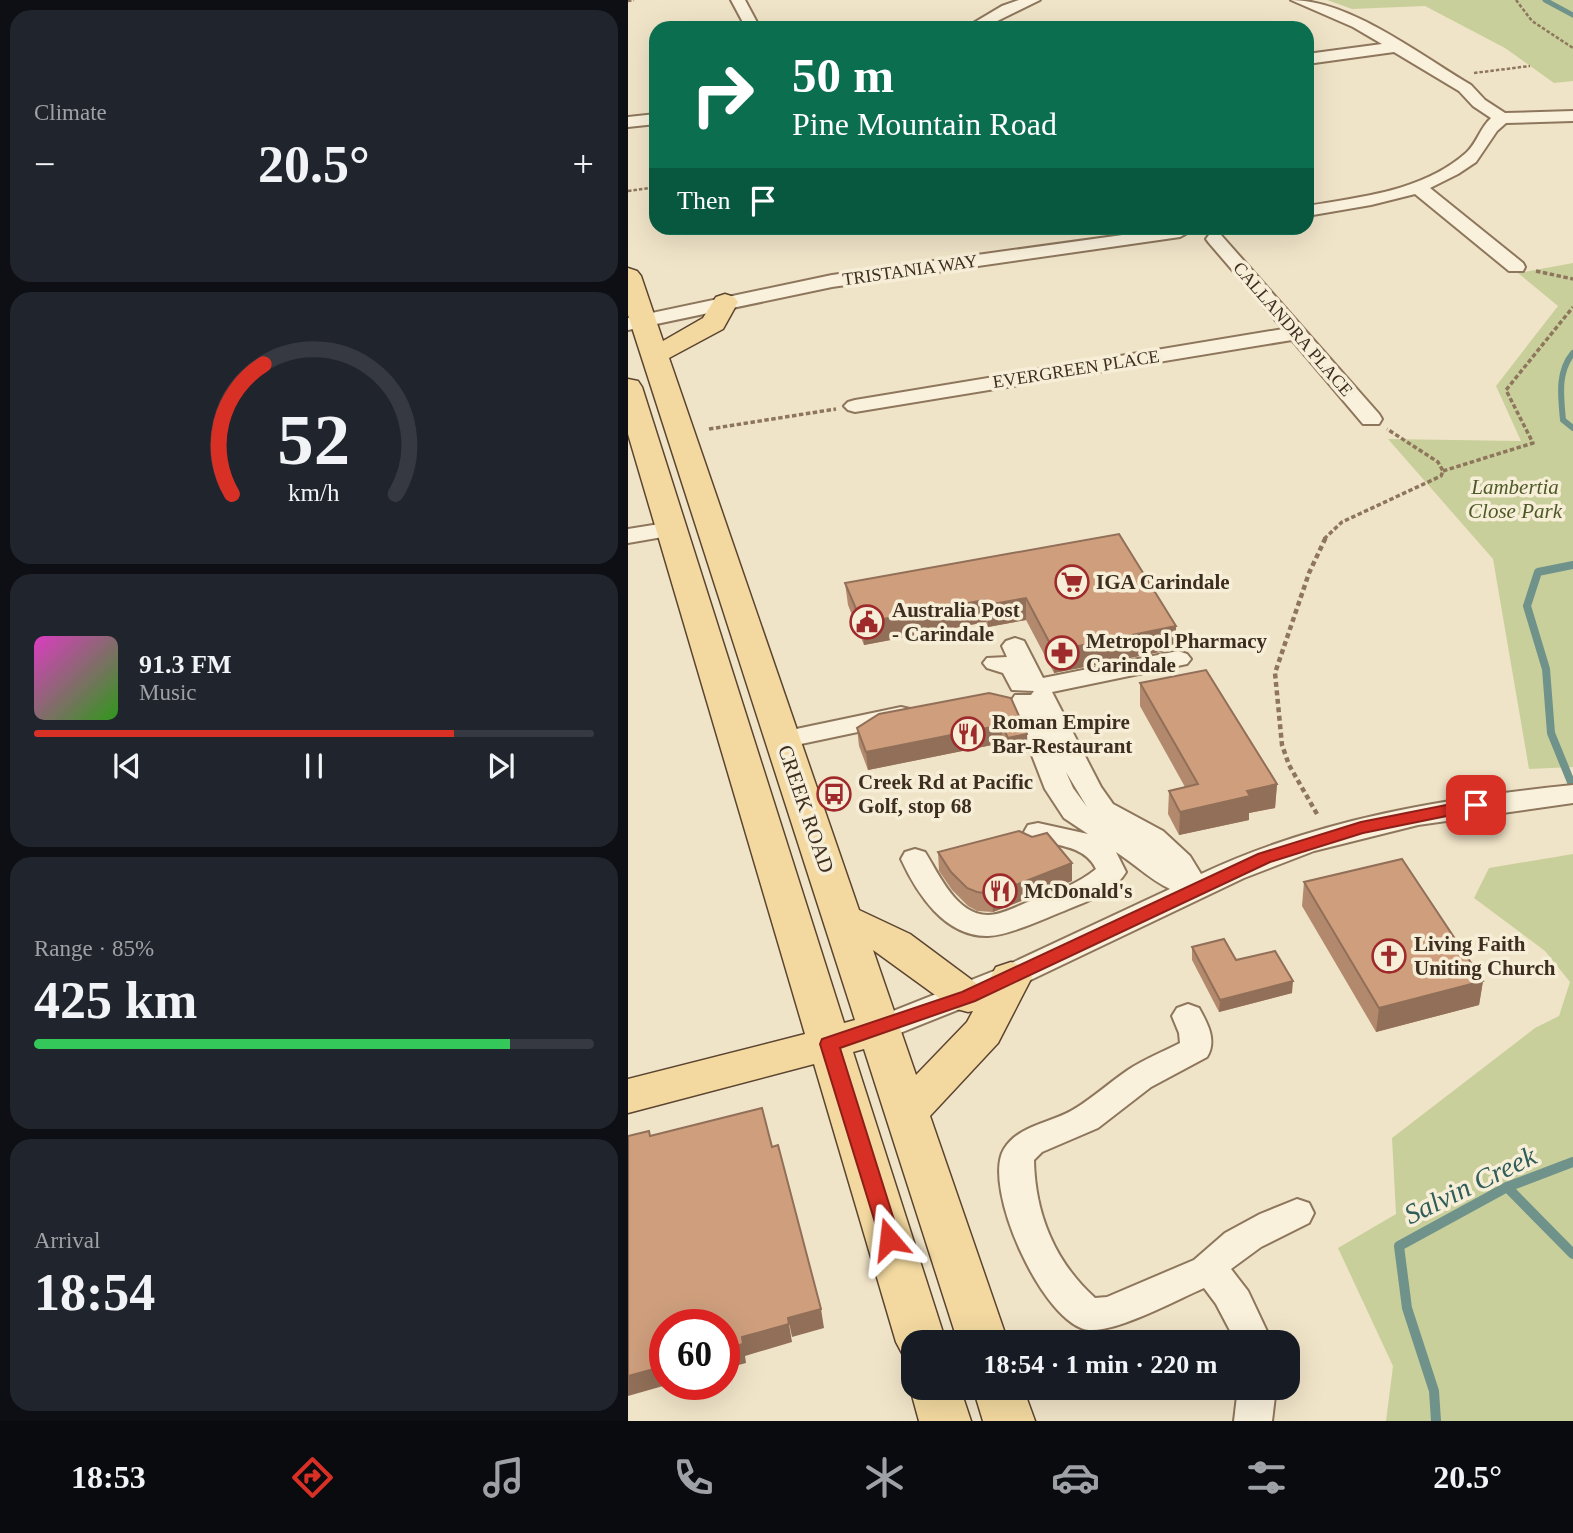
<!DOCTYPE html>
<meta charset="utf-8">
<style>
:root{--surface:#171b24;--page:#20242c;--text:#f1f3f6;--muted:#9ea1a6;--line:#363941;--accent:#d93025}
body{margin:0;font-family:Georgia,serif;background:var(--page);color:var(--text);height:100vh;display:flex;flex-direction:column;font-size:26px;white-space:nowrap}
*{box-sizing:border-box;margin:0}
p{font-size:23px;color:var(--muted)}
.icon{flex:none;width:38px;height:38px;fill:none;stroke:currentColor;stroke-width:2;stroke-linecap:round;stroke-linejoin:round}
.map{position:relative;flex:1;overflow:hidden}
.sheet{display:flex;flex-direction:column;gap:10px;padding:10px;background:#0d0f14;width:628px}
.sheet>*{flex:none}
.banner{position:absolute;left:21px;top:21px;width:665px;height:214px;border-radius:21px;box-shadow:0 7px 28px #0002;background:#0b6e4f;color:#fff;overflow:hidden}
.speed{position:absolute;left:21px;top:1309px;display:flex;gap:14px;font-size:35px;font-weight:700;text-align:center}
.speed>*{display:grid;place-content:center;width:91px;height:91px;border-radius:50%;background:var(--surface);box-shadow:0 7px 28px #0002;line-height:1}
.speed .limit{border:10px solid #d22;background:#fff;color:#111}
.pin{position:absolute;display:grid;place-items:center;width:60px;height:60px;color:#fff;margin:-30px;border-radius:14px;box-shadow:0 4px 10px #0006}
.me{position:absolute;width:77px;margin:-38px;rotate:343deg;stroke-linejoin:round;filter:drop-shadow(0 0 5px #0008)}
.turn{display:flex;align-items:center;gap:24px;height:147px;padding:0 28px;font-size:32px}
.turn .icon{width:91px;height:91px;stroke-width:2.5}
.turn b{display:block;font-size:49px;line-height:60px}
.then{display:flex;align-items:center;height:66px;padding:0 28px;background:#0003;gap:14px;font-size:26px}
.big{font-size:52px;font-weight:700;line-height:1.1}
.sheet .tile{flex:1;display:flex;flex-direction:column;justify-content:center;gap:10px;min-width:0;padding:0 24px;border-radius:21px;background:var(--page)}
.sheet .dial{align-items:center;gap:0}
.dial svg{height:182px;overflow:visible;fill:none;stroke:var(--line);stroke-width:7;stroke-linecap:round;text-anchor:middle}
.dial text{fill:var(--text);stroke:none}
.song{display:flex;align-items:center;gap:21px}
.cover{width:84px;height:84px;border-radius:10px;background:linear-gradient(135deg,hsl(310 70% 55%),hsl(110 70% 35%))}
.played{height:7px;border-radius:4px;background:linear-gradient(90deg,var(--accent) 75%,var(--line) 75%)}
.keys{display:flex;justify-content:space-around;direction:ltr}
.heat{display:flex;justify-content:space-between;align-items:center;font-size:38px;direction:ltr}
.charge{height:10px;border-radius:5px;background:linear-gradient(90deg,#34c759 85%,var(--line) 0)}
.trip{position:absolute;left:273px;top:1330px;width:399px;height:70px;border-radius:21px;background:var(--surface);box-shadow:0 7px 28px #0002;font-weight:700;line-height:70px;text-align:center}
.menu{display:flex;height:112px;justify-content:space-around;align-items:center;background:#090b0e;color:var(--muted)}
.menu .icon{width:49px;height:49px}
.menu .current{color:var(--accent)}
.menu b{font-size:32px;color:var(--text)}
main{display:flex;flex:1;min-height:0}
.map>svg:first-child{display:block}
.green{fill:#c9cf9b}
.lines{fill:none;stroke-linecap:round;stroke-linejoin:round}
.stream-far3{stroke:#6f938a;stroke-width:5}
.stream-far2{stroke:#6f938a;stroke-width:6}
.stream-far1{stroke:#6f938a;stroke-width:8}
.stream{stroke:#6f938a;stroke-width:10}
.minor-casing{stroke:#8d765c;stroke-width:4}
.major-casing{stroke:#5b4430;stroke-width:3}
.path-far2{stroke:#8d765c;stroke-width:2.5;stroke-dasharray:3.5 2;stroke-linecap:butt}
.path-far1{stroke:#8d765c;stroke-width:3.5;stroke-dasharray:4.5 2.5;stroke-linecap:butt}
.path{stroke:#8d765c;stroke-width:4.5;stroke-dasharray:5 3.5;stroke-linecap:butt}
.minor{fill:#faf1dc;fill-rule:evenodd}
.major{fill:#f3d9a0;fill-rule:evenodd}
.wall{fill:#b2896c}
.shaded-wall{fill:#916f58}
.building{fill:#cf9f7d;stroke:#916f58;stroke-width:2}
.route{fill:#d93025;stroke:#8d1f18;stroke-width:2}
.labels{text-anchor:middle;dominant-baseline:central;stroke-width:7;stroke-linejoin:round;paint-order:stroke}
.far-street-label{font-size:18px;fill:#3d2e20;stroke:#f7eed8}
.park-label{font-size:21px;font-style:italic;fill:#4d5a26;stroke:#f7eed8}
.poi-label{font-size:21px;font-weight:bold;fill:#3d2e20;stroke:#f7eed8;text-anchor:start}
.street-label{font-size:21px;fill:#3d2e20;stroke:#f7eed8}
.near-water-label{font-size:28px;font-style:italic;fill:#2f5d5a;stroke:#f7eed8}
</style>
<main>
<section class="sheet">
<div class="tile"><p>Climate</p>
<div class="heat"><a>−</a><b class="big">20.5°</b><a>+</a></div>
</div>
<div class="tile dial"><svg viewBox="0 0 100 80">
<path d="M14 69A42 42 0 1 1 86 69"/>
<path d="M14 69A42 42 0 0 1 28 12" stroke="#d93025"/>
<text x="50" y="56" font-size="32" font-weight="700">52</text>
<text x="50" y="72" font-size="11">km/h</text>
</svg></div>
<div class="tile">
<div class="song"><i class="cover"></i><div><b>91.3 FM</b><p>Music</p></div></div>
<div class="played"></div>
<div class="keys"><svg class="icon" aria-label="previous" viewBox="0 0 24 24"><path d="M18 5L8 12l10 7zM5 5v14"/></svg><svg class="icon" aria-label="pause" viewBox="0 0 24 24"><path d="M8 5v14M16 5v14"/></svg><svg class="icon" aria-label="next" viewBox="0 0 24 24"><path d="M6 5l10 7-10 7zM19 5v14"/></svg></div>
</div>
<div class="tile"><p>Range · 85%</p><b class="big">425 km</b><div class="charge"></div></div>
<div class="tile"><p>Arrival</p><b class="big">18:54</b></div>
</section>
<div class="map">
<svg width="945" height="1421" viewBox="0 0 945 1421">
<rect width="100%" height="100%" fill="#f0e4c8"/>
<g class="green">
<path d="M699,0h246v81l-19,2 -49,-35 -80,-42 -73,3z"/>
<path d="M945,263v504l-44,2 -36,-210 -105,-120 133,2 -25,-55 62,-80 -40,-33z"/>
<path d="M945,854v567h-187l7,-55 -55,-118 58,-34 -4,-76 143,-110 24,-12 11,-34 -25,-31 -71,-53 15,-30z"/>
</g>
<g class="lines">
<path class="stream-far3" d="M917,0l28,15"/>
<path class="stream-far2" d="M945,353c-16,19 -12,44 -10,67l10,8"/>
<path class="stream-far1" d="M945,565l-35,7 -11,34 19,63 5,64 22,54"/>
<g class="stream">
<path d="M879,1187l66,67"/>
<path d="M808,1421l-2,-30 -27,-83 -8,-62 108,-59 66,-25"/>
</g>
<defs>
<g id="minor">
<path d="M103,0h14l15,28h-14z"/>
<path d="M391,0h21l-57,28h-18l37,-22z"/>
<path d="M663,0c59,0 129,55 180,85l14,15 20,13 68,-2v10l-67,2 -9,8 -21,31 -18,12 -28,14 93,75 2,4 -2,4h-14l-94,-77 -44,11 -64,11v-10c54,-9 116,-15 159,-53 11,-10 14,-25 25,-35l-18,-12 -14,-15 -65,-39 -87,12v-10l75,-10 -29,-17z"/>
<path d="M28,114v10l-28,3v-10z"/>
<path d="M545,228h13l3,4 -9,5 -348,50 -204,43v-12l204,-43z"/>
<path d="M587,234l6,1 158,179 3,5 -3,5h-16l-71,-84 -437,72 -7,-2 -4,-4 4,-4 7,-2 428,-71 -74,-86 -3,-4 3,-4z"/>
<path d="M44,522l8,2 4,5 -4,5 -52,9v-14z"/>
<path d="M387,638l9,3 19,37 135,-27 9,3 4,5 -4,5 -135,28 49,95 12,17 50,27 27,25 11,18c117,-55 244,-76 372,-89v18l-155,22 -104,26 -70,27 -224,107 -130,52 -11,4 -11,-4 -5,-8 5,-8 131,-52 171,-80c-21,-10 -35,-25 -54,-37l10,20c-12,21 -41,30 -62,39 -21,8 -54,24 -76,25 -43,1 -71,-42 -87,-77l4,-7 10,-3 10,3c14,22 31,63 63,63 14,0 31,-10 45,-15 22,-8 45,-16 63,-31 -11,-25 -45,-24 -68,-30l-4,-7 4,-7 10,-2 50,11 -24,-16 -19,-29 -34,-88 4,-6h16l3,-4 -22,-1 -9,-17 -16,-5 -4,-5 4,-5 20,-1 -5,-11 4,-5zM438,772l21,35 -14,-19z"/>
<path d="M273,707l9,2 4,6 -4,6 -128,27 -9,-2 -4,-6 4,-6 9,-2z"/>
<path d="M560,1004l11,4c9,16 18,33 8,49l-56,30 -53,41 -56,24 -8,8c1,54 21,102 61,138l12,-1 87,-37 31,-27 35,-19 37,-15 12,4 5,10 -5,10 -48,24 -30,22 17,22 24,51h-36l-20,-38 -12,-16c-28,12 -86,44 -115,42 -45,-4 -108,-143 -85,-181 15,-25 50,-26 72,-41 18,-11 34,-26 52,-38 16,-11 35,-18 52,-27l-1,-10 -7,-17 5,-8z"/>
<path d="M610,1388h38l-4,33h-38z"/>
</g>
<g id="major">
<path d="M0,268l9,3 4,5 22,65 40,-23 13,-21 9,-3 9,3 4,5 -15,27 -54,29 190,552 51,24 74,55 12,-22 15,-5 15,5 6,10 -34,66 -68,73 78,226h-50l-94,-293 -11,3 93,290h-33v19l-9,-4 -8,-15 -82,-278 -186,49v-34l177,-45 -177,-600v-55l10,2 4,6 202,636 11,-3 -227,-705zM245,950l80,58 15,4 5,-1 -6,11 -51,53z"/>
<path d="M285,1381v7h47l11,33h-52l-9,-33z"/>
<path d="M345,1388h50l12,33h-52z"/>
</g>
</defs>
<use href="#minor" class="minor-casing"/>
<use href="#major" class="major-casing"/>
<g class="path-far2">
<path d="M888,0l16,21 41,27"/>
<path d="M0,1l6,-1"/>
<path d="M846,73l56,-7"/>
<path d="M0,191l28,-4"/>
</g>
<g class="path-far1">
<path d="M908,271l37,8"/>
<path d="M81,429l127,-20"/>
<path d="M815,471l90,-28 -27,-53 67,-83"/>
<path d="M696,539l18,-17 99,-46 2,-5 -5,-9 -51,-33"/>
</g>
<path class="path" d="M689,814l-28,-49 -7,-20 -7,-72 34,-100 17,-36"/>
<use href="#minor" class="minor"/>
<use href="#major" class="major"/>
</g>
<g class="wall">
<path d="M491,534l57,92 -1,23 -121,24 -28,-53 -38,7 -2,-5 -122,23 -16,-40 -3,-22z"/>
<path d="M512,683l137,101 -2,24 -26,5v7l-70,15 -11,-21 1,-23 16,-4 -45,-81z"/>
<path d="M361,693l39,59 -20,4 -6,-13 -134,27 -9,-24 -2,-18z"/>
<path d="M310,852l134,11v18l-79,31 -16,-1 -9,-5 -16,-16 -13,-19z"/>
<path d="M676,882l179,99 -4,24 -103,27 -74,-126z"/>
<path d="M564,947l44,13 56,33 -73,19 -27,-52z"/>
</g>
<g class="shaded-wall">
<path d="M398,598v22l-38,7 -1,-22z"/>
<path d="M357,600l1,22 -122,23 -2,-22z"/>
<path d="M548,626l-1,23 -121,24v-22z"/>
<path d="M374,725v18l-134,27 -2,-18z"/>
<path d="M399,734l1,18 -20,4v-18z"/>
<path d="M649,784l-2,24 -26,5v7l-70,15 1,-23 67,-21z"/>
<path d="M444,863v18l-79,31 -1,-18z"/>
<path d="M665,981l-1,12 -73,19 1,-12z"/>
<path d="M855,981l-4,24 -103,27 3,-24z"/>
<path d="M193,1309l3,19 -32,9 -4,-19z"/>
<path d="M161,1324l3,18 -47,14 1,7 -22,6v-20l18,-12z"/>
<path d="M37,1366v18h5l-42,12v-20z"/>
</g>
<g class="building">
<path d="M491,534l57,92 -122,25 -28,-53 -39,7 -2,-5 -123,23 -17,-40z"/>
<path d="M578,670l71,114 -30,7 3,5 -70,16 -11,-21 29,-7 -58,-101z"/>
<path d="M361,693l22,5 16,36 -19,4 -6,-13 -136,27 -9,-24 22,-14z"/>
<path d="M391,831l13,6 15,-4 25,30 -80,31 -15,-2 -10,-4 -16,-16 -13,-20z"/>
<path d="M774,859l81,122 -104,27 -75,-126z"/>
<path d="M596,939l12,21 39,-9 18,30 -73,19 -28,-53z"/>
<path d="M134,1108l10,39 6,-2 43,164 -33,9 1,6 -47,13 1,7 -19,5v-24h-59v41l-37,10v-240l21,-5 1,5z"/>
</g>
<path class="route" d="M848,799l8,6 -3,4 -118,24 -93,29 -295,139 -135,47 60,191 -3,6 -8,3 -7,-3 -62,-201 2,-5 140,-47 296,-138 103,-32z"/>
<defs>
<symbol id="supermarket-ring" viewBox="-11 -11 22 22"><circle r="9.5" fill="#f7eed8" stroke="#9e2a2b" stroke-width="1.5"/><path d="M-6-5.5h2.5l.6 2H6L4.5 2H-2.5L-4.4-4H-6ZM-1.5 3.2a1.3 1.3 0 1 0 .1 0ZM3 3.2a1.3 1.3 0 1 0 .1 0Z" fill="#9e2a2b"/></symbol>
<symbol id="civic-ring" viewBox="-11 -11 22 22"><circle r="9.5" fill="#f7eed8" stroke="#9e2a2b" stroke-width="1.5"/><path d="M-.6-6.5H3V-4.5H.6V-3L4-1V1h2V6H-6V1h2V-1L-.6-3ZM-1.2 2.5V6h2.4V2.5Z" fill="#9e2a2b"/></symbol>
<symbol id="pharmacy-ring" viewBox="-11 -11 22 22"><circle r="9.5" fill="#f7eed8" stroke="#9e2a2b" stroke-width="1.5"/><path d="M-2-6h4v4h4v4h-4v4h-4v-4h-4v-4h4Z" fill="#9e2a2b"/></symbol>
<symbol id="restaurant-ring" viewBox="-11 -11 22 22"><circle r="9.5" fill="#f7eed8" stroke="#9e2a2b" stroke-width="1.5"/><path d="M-5-6h1v4h1v-4h1v4h1v-4h1v5L-1.5 .5V6h-2V.5L-5-1ZM5-6V6H3V1.5H1.5Q1.5-4 5-6Z" fill="#9e2a2b"/></symbol>
<symbol id="bus-ring" viewBox="-11 -11 22 22"><circle r="9.5" fill="#f7eed8" stroke="#9e2a2b" stroke-width="1.5"/><path d="M-5-6H5V4H4V6H2V4H-2V6H-4V4H-5ZM-3.5-4V0h7V-4ZM-3.5 1.2v1.5H-2V1.2ZM2 1.2v1.5H3.5V1.2Z" fill="#9e2a2b"/></symbol>
<symbol id="church-ring" viewBox="-11 -11 22 22"><circle r="9.5" fill="#f7eed8" stroke="#9e2a2b" stroke-width="1.5"/><path d="M-1.2-6h2.4v3.5h3.3v2.4h-3.3V6h-2.4V-.1h-3.3v-2.4h3.3Z" fill="#9e2a2b"/></symbol>
</defs>
<g fill-rule="evenodd">
<use href="#supermarket-ring" x="425" y="563" width="38" height="38"/>
<use href="#civic-ring" x="220" y="603" width="38" height="38"/>
<use href="#pharmacy-ring" x="415" y="634" width="38" height="38"/>
<use href="#restaurant-ring" x="321" y="715" width="38" height="38"/>
<use href="#bus-ring" x="187" y="775" width="38" height="38"/>
<use href="#restaurant-ring" x="353" y="872" width="38" height="38"/>
<use href="#church-ring" x="742" y="937" width="38" height="38"/>
</g>
<g class="labels">
<g class="far-street-label">
<text transform="translate(282 270) rotate(-8)">TRISTANIA WAY</text>
<text transform="translate(665 329) rotate(49)">CALLANDRA PLACE</text>
<text transform="translate(448 369) rotate(-9)">EVERGREEN PLACE</text>
</g>
<g class="park-label">
<text x="887" y="487">Lambertia<tspan x="887" dy="24">Close Park</tspan></text>
</g>
<g class="poi-label">
<text x="468" y="582">IGA Carindale</text>
<text x="264" y="610">Australia Post<tspan x="264" dy="24">- Carindale</tspan></text>
<text x="458" y="641">Metropol Pharmacy<tspan x="458" dy="24">Carindale</tspan></text>
<text x="364" y="722">Roman Empire<tspan x="364" dy="24">Bar-Restaurant</tspan></text>
<text x="230" y="782">Creek Rd at Pacific<tspan x="230" dy="24">Golf, stop 68</tspan></text>
<text x="396" y="891">McDonald's</text>
<text x="786" y="944">Living Faith<tspan x="786" dy="24">Uniting Church</tspan></text>
</g>
<g class="street-label">
<text transform="translate(178 809) rotate(71)">CREEK ROAD</text>
</g>
<g class="near-water-label">
<text transform="translate(842 1185) rotate(-26)">Salvin Creek</text>
</g>
</g>
</svg>
<div class="speed"><div class="limit">60</div></div>
<div class="pin" style="left:848px;top:805px;background:#d93025"><svg class="icon" aria-label="arrive" viewBox="0 0 24 24"><path d="M6 21V4h12l-3 4 3 4H6"/></svg></div>
<svg class="me" style="left:261px;top:1239px" viewBox="-20 -20 40 40"><path d="M0-17L14 15 0 8-14 15z" fill="#d93025" stroke="#fff" stroke-width="4"/></svg>
<div class="trip">18:54 · 1 min · 220 m</div>
<div class="banner">
<div class="turn"><svg class="icon" aria-label="right" viewBox="0 0 24 24"><path d="M7 20v-9h11M14 6l5 5-5 5"/></svg><div><b>50 m</b>Pine Mountain Road</div></div>
<div class="then">Then<svg class="icon" aria-label="arrive" viewBox="0 0 24 24"><path d="M6 21V4h12l-3 4 3 4H6"/></svg></div>
</div>
</div>
</main>
<nav class="menu">
<b>18:53</b>
<svg class="icon current" aria-label="directions" viewBox="0 0 24 24"><path d="M12 3l9 9-9 9-9-9zM9 14v-3h6M13 9l2 2-2 2"/></svg>
<svg class="icon" aria-label="music" viewBox="0 0 24 24"><path d="M9 18V5l10-2v13"/><circle cx="6" cy="18" r="3"/><circle cx="16" cy="16" r="3"/></svg>
<svg class="icon" aria-label="phone" viewBox="0 0 24 24"><path d="M5 4h4l2 5-3 2q2 4 5 5l2-3 5 2v4C11 20 4 13 5 4z"/></svg>
<svg class="icon" aria-label="climate" viewBox="0 0 24 24"><path d="M12 3v18M4 7l16 10M4 17L20 7"/></svg>
<svg class="icon" aria-label="car" viewBox="0 0 24 24"><path d="M5 17H2v-5l4-1 3-4h7l3 4 3 1v5h-3M9 17h6M6 11h13"/><circle cx="7" cy="17" r="2"/><circle cx="17" cy="17" r="2"/></svg>
<svg class="icon" aria-label="filters" viewBox="0 0 24 24"><path d="M4 7h16M4 17h16"/><circle cx="9" cy="7" r="2"/><circle cx="15" cy="17" r="2"/></svg>
<b>20.5°</b>
</nav>
